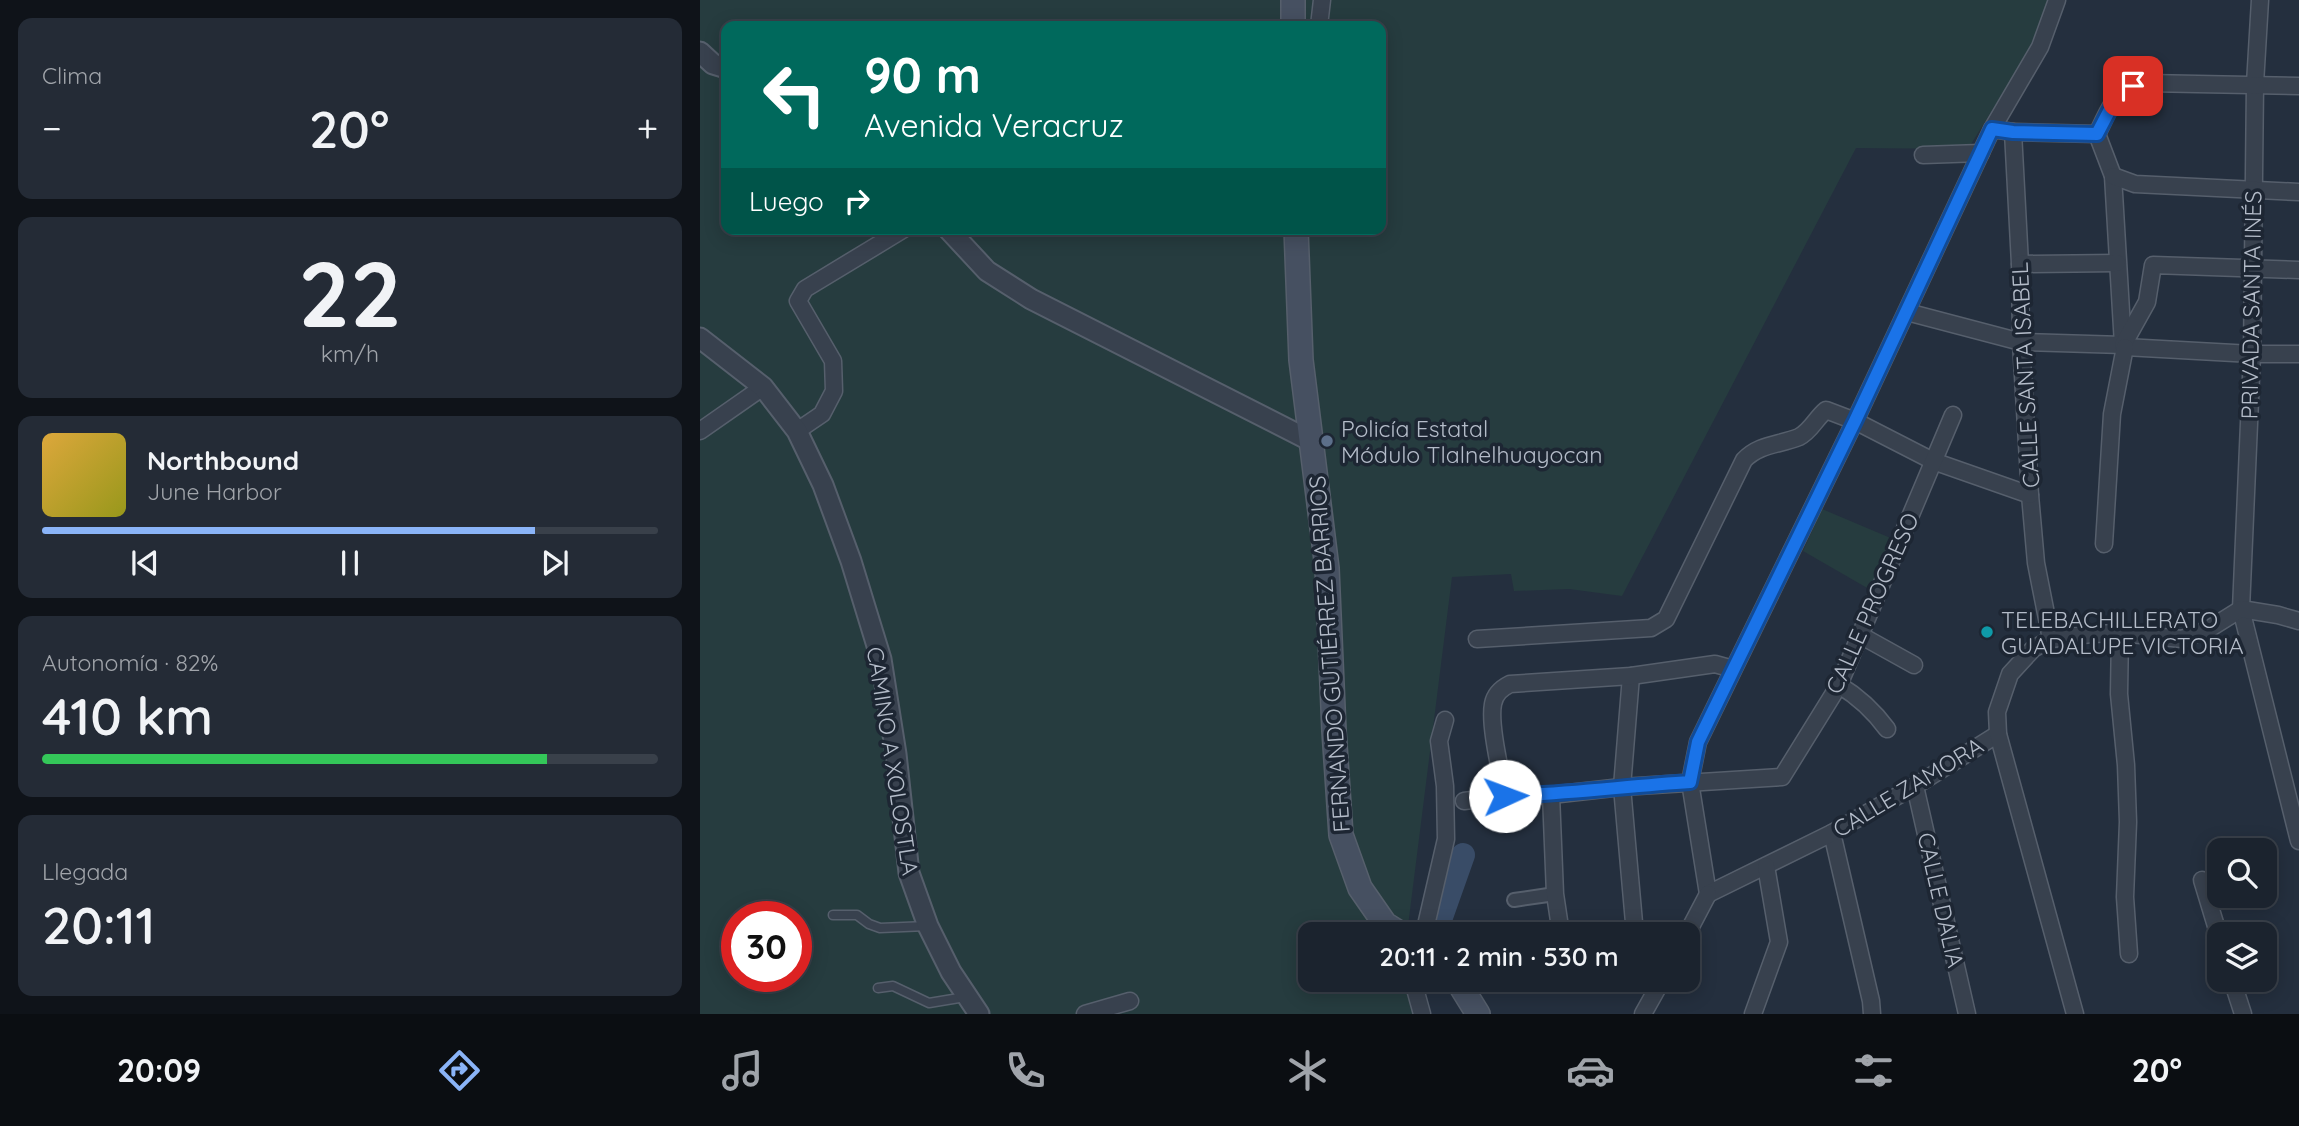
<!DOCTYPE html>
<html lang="es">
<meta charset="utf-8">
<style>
:root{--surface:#1b232e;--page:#242b36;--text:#f1f3f6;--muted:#a0a4aa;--line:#39404a;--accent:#8ab4f8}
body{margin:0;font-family:Quicksand,sans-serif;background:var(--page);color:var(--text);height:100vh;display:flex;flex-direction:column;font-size:26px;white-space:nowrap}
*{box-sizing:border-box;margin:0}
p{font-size:23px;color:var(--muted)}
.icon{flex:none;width:38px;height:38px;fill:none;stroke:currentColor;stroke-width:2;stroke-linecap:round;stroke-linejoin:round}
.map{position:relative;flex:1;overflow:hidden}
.sheet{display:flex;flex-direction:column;gap:18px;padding:18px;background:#0f1319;width:700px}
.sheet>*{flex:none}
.guide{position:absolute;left:21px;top:21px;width:665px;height:214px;border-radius:14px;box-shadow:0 4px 18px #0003,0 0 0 2px var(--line);background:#00695c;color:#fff;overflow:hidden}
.fabs{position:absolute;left:1507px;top:838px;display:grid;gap:14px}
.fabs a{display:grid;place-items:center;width:70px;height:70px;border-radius:14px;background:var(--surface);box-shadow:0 4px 18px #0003,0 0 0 2px var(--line);font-size:35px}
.speed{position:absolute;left:21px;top:901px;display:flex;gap:14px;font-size:35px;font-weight:700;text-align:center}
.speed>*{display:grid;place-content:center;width:91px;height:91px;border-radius:50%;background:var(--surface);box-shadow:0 4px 18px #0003,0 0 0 2px var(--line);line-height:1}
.speed .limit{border:10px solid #d22;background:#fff;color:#111}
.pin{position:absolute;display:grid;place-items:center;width:60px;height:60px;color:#fff;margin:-30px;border-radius:14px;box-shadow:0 4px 10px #0006}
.me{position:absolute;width:77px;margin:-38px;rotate:88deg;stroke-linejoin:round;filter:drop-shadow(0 0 5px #0008)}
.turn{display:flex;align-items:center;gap:24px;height:147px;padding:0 28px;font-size:32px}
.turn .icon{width:91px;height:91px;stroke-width:2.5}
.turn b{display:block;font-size:49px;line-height:60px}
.then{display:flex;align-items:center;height:66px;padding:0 28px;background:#0003;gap:14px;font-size:26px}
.big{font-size:52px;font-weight:600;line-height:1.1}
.sheet .widget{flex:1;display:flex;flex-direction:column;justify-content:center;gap:10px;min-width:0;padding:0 24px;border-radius:14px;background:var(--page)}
.sheet .dial{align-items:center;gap:0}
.dial b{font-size:91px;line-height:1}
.song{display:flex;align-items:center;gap:21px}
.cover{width:84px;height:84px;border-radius:10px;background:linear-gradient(135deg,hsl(40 70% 55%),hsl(60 70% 35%))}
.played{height:7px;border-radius:4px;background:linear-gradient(90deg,var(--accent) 80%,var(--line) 80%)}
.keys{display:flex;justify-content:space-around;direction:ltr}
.heat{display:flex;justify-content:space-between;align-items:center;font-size:38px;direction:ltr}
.charge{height:10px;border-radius:5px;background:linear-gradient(90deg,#34c759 82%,var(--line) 0)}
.trip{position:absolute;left:598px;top:922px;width:402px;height:70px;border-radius:14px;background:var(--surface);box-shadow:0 4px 18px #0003,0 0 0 2px var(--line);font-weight:600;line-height:70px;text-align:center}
.dock{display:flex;height:112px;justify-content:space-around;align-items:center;background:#0b0e12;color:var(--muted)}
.dock .icon{width:49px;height:49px}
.dock .selected{color:var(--accent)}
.dock b{font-size:32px;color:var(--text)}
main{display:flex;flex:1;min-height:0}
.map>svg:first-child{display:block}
.green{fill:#263c3f;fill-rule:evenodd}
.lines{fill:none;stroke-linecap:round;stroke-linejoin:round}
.river{stroke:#394c67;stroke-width:24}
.service-casing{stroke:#565f6c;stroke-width:11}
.pedestrian-casing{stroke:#565f6c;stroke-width:16}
.minor-casing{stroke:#565f6c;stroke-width:19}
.tertiary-casing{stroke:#565f6c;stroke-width:23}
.secondary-casing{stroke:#565f6c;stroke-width:26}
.service{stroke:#38414e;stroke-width:8}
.pedestrian{stroke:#38414e;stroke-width:12}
.minor{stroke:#38414e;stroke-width:16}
.tertiary{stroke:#38414e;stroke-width:19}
.secondary{stroke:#465061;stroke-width:23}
.route-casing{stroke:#114b97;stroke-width:18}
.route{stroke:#1a73e8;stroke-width:12}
.service-dot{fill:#5c6f8a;stroke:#1d2633;stroke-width:2.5}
.culture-dot{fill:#0f9aa8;stroke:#1d2633;stroke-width:2.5}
.labels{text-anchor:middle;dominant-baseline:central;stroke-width:7;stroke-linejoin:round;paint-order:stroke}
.street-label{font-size:23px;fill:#b4bcc9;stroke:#1d2633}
.poi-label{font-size:23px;fill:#b4bcc9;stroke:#1d2633;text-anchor:start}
</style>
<main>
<section class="sheet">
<div class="widget"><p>Clima</p>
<div class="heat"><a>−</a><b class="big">20°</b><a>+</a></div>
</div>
<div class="widget dial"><b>22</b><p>km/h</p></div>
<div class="widget">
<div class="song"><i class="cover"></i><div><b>Northbound</b><p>June Harbor</p></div></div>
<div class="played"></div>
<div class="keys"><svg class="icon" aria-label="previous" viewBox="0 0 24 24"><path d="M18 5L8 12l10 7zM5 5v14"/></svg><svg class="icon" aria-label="pause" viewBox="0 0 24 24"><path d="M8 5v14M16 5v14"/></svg><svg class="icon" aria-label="next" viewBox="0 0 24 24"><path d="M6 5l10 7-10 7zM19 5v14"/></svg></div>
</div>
<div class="widget"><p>Autonomía · 82%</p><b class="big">410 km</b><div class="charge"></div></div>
<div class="widget"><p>Llegada</p><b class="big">20:11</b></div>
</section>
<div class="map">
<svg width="1599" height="1014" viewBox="0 0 1599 1014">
<rect width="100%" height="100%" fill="#242f3e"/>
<g class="green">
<path d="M0,0h1361l-93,149 -112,-1 -234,448 -53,-7 -55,2 -3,-17 -59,3 -45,357h-96v46h99l5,34h-715zM26,26h655v203h-655zM37,917h59v59h-59z"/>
<path d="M1122,509l71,30 -24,50 -66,-38z"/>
</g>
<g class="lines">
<path class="river" d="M735,934l28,-79"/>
<defs>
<g id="service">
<path d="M133,915h24l12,9 11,4 47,-2"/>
<path d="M178,988l15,-2 36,17 36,-6"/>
</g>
<path id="pedestrian" d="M814,900l41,-6"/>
<g id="minor">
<path d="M1560,0l-5,84 -3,270 -11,255 58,232"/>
<path d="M619,26l3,-26"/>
<path d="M1292,129l21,3 7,132 1,78 9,153 6,68 15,76"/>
<path d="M1313,132l84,2"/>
<path d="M1397,134c14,-27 16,-45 49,-51l153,3"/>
<path d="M1397,134l16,42 10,169"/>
<path d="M1223,155l58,-2"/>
<path d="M1413,176l22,8 164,8"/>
<path d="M1320,264l97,-1"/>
<path d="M1207,312l114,30 102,3 2,2 127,7h47"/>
<path d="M1423,345l24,-43 6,-37 146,5"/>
<path d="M0,431l63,-44"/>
<path d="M97,431l25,-17 12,-23 -1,-30 -35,-60 7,-12 99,-60"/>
<path d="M1404,544l8,-130 13,-67"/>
<path d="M1420,633l-1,61 7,71 2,57 -3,75 4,57"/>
<path d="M1160,635l54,30"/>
<path d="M777,639l174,-11 15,-9 78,-159c15,-16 35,-15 55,-23 12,-6 17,-19 27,-27l29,11 78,40 97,34"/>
<path d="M931,676l-9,111 13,147"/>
<path d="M1139,685c20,12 34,25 48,44"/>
<path d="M1215,786l52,228"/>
<path d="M851,795l4,99 6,40"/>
<path d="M805,796c-4,-23 -16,-71 -12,-92 2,-11 9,-16 17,-20l121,-8 84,-12 18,5"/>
<path d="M764,801l41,-5 46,-1 71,-8 160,-10 57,-92 114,-270"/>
<path d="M1132,833l39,168 1,13"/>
<path d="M1502,880l17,56"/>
<path d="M1008,894l-18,-112 8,-40 157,-321 137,-292 48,-82 17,-47"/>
<path d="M1008,894l124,-61 83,-47 83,-52"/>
<path d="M724,934l22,-95 -1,-53 -6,-45 6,-21"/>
<path d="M987,934l21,-40"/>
<path d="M715,980l-1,5 8,29"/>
<path d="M1532,980l11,34"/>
<path d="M385,1014l45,-13"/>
<path d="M943,1014l19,-34"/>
<path d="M1053,1014l26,-72 -13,-76"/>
<path d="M1375,1014l-77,-280 -1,-22 13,-38 23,-25 18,-10 40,-5 29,-1 62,6 27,-10 32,-20 37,6 21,6"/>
</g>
<g id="tertiary">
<path d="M0,52l13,12 13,4"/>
<path d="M248,229l39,42 44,28 280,142"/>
<path d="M0,338l63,49 34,44 26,54 28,76 30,98 15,95 13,119 19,53 23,46 28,42"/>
</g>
<g id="secondary">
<path d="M593,0v26"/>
<path d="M596,229l5,131 26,208 7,163 7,104 19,53 25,36 16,10"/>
<path d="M757,980l21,34"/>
</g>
</defs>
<use href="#service" class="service-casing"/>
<use href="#pedestrian" class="pedestrian-casing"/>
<use href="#minor" class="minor-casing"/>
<use href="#tertiary" class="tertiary-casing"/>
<use href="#secondary" class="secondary-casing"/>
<use href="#service" class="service"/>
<use href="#pedestrian" class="pedestrian"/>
<use href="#minor" class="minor"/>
<use href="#tertiary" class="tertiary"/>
<use href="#secondary" class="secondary"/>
</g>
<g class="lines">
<defs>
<path id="route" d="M805,796c62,-2 123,-10 185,-14l8,-40 157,-321 137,-292 21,3 84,2 21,-40 15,-8"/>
</defs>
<use href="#route" class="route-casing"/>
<use href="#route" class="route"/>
</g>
<circle class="service-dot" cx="627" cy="441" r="7"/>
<circle class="culture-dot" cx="1287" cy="632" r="7"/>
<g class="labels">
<g class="street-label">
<text transform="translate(1551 305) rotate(-89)">PRIVADA SANTA INÉS</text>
<text transform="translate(1325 375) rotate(-93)">CALLE SANTA ISABEL</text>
<text transform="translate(1172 603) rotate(-66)">CALLE PROGRESO</text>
<text transform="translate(629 654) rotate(-94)">FERNANDO GUTIÉRREZ BARRIOS</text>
<text transform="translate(193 761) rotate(81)">CAMINO A XOLOSTLA</text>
<text transform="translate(1208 787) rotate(-31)">CALLE ZAMORA</text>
<text transform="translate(1241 900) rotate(77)">CALLE DALIA</text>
</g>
<g class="poi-label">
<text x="641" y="428">Policía Estatal<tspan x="641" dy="26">Módulo Tlalnelhuayocan</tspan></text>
<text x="1301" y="619">TELEBACHILLERATO<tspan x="1301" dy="26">GUADALUPE VICTORIA</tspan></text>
</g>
</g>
</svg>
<div class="fabs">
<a><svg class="icon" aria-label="search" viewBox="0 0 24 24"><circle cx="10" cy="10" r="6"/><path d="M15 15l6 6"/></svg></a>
<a><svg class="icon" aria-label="layers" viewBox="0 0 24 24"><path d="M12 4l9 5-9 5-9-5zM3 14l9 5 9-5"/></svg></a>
</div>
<div class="speed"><div class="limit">30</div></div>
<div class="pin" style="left:1433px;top:86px;background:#d93025"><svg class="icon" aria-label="arrive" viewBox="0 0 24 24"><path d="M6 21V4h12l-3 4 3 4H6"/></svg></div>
<svg class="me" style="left:805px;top:796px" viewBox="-20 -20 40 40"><circle r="19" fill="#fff"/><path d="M0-13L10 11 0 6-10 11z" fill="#1a73e8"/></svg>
<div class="trip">20:11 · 2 min · 530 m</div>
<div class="guide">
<div class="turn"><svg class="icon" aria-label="left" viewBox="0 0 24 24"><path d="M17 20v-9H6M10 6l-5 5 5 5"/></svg><div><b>90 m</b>Avenida Veracruz</div></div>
<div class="then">Luego<svg class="icon" aria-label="right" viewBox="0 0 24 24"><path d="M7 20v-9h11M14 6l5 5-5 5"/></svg></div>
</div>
</div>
</main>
<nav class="dock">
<b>20:09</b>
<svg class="icon selected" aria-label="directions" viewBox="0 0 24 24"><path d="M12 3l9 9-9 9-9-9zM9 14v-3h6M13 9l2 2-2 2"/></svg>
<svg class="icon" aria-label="music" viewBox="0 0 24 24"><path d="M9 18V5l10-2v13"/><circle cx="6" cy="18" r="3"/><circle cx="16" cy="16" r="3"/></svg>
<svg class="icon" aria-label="phone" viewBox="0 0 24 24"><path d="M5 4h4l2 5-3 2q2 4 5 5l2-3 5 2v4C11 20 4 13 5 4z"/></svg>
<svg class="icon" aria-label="climate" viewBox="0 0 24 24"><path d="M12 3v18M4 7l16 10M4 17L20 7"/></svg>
<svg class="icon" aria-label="car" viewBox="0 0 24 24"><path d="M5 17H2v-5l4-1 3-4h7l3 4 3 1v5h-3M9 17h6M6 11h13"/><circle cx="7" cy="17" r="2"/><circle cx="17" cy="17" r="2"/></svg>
<svg class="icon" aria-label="filters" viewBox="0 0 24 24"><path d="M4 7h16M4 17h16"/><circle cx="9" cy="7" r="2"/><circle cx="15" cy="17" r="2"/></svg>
<b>20°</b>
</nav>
